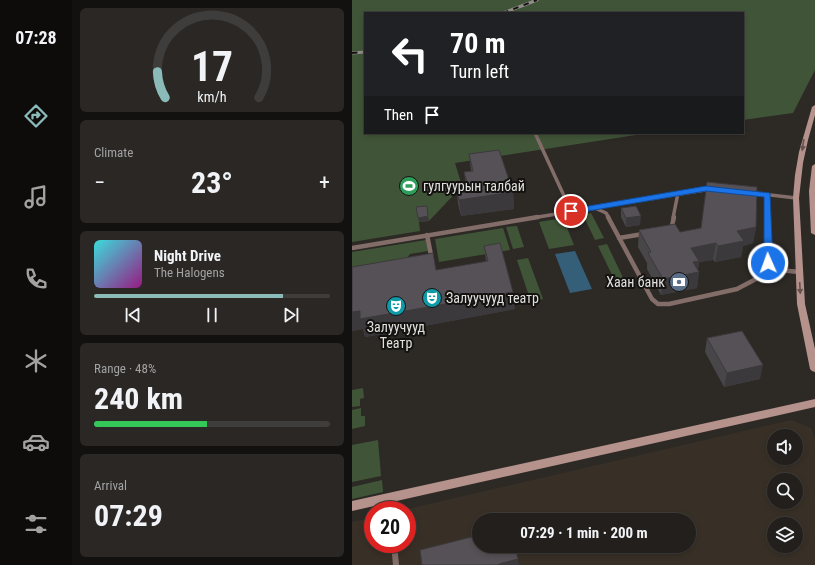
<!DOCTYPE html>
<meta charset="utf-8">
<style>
:root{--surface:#221f1c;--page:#2a2725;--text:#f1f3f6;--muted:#a2a2a3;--line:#3f3d3b;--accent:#8bbbb9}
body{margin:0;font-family:"Roboto Condensed",sans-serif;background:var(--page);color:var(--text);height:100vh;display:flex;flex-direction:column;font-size:15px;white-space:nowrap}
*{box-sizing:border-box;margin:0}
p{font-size:13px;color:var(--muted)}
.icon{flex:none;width:22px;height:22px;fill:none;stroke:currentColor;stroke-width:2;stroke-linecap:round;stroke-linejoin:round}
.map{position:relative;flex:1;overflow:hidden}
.sheet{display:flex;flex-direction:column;gap:8px;padding:8px;background:#13110f;width:280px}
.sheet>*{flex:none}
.top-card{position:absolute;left:12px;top:12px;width:380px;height:122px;border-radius:0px;box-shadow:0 2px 6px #0003,0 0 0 1px var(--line);background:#202124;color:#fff;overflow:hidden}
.controls{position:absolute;left:415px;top:429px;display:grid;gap:8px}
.controls a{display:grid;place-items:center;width:36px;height:36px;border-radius:50%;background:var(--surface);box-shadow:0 2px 6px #0003,0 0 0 1px var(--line);font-size:20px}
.speed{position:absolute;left:12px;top:501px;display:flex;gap:8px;font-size:20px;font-weight:700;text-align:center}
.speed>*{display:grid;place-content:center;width:52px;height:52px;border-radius:50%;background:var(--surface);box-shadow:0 2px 6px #0003,0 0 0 1px var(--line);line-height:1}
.speed .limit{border:6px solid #d22;background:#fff;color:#111}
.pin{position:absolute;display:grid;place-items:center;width:34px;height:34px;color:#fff;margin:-17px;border:2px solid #fff;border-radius:50%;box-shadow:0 1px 4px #0007}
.me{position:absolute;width:44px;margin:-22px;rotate:358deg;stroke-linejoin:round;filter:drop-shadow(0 0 3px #0008)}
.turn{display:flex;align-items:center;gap:14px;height:84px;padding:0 20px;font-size:18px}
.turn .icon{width:52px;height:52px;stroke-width:2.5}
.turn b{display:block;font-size:28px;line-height:34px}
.then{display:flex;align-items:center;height:38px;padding:0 20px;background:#0003;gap:8px;font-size:15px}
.big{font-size:30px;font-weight:700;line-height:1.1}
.sheet .card{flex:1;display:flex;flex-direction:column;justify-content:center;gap:6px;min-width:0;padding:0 14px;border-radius:6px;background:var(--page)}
.sheet .dial{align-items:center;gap:0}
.dial svg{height:104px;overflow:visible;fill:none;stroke:var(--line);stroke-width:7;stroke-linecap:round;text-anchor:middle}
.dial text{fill:var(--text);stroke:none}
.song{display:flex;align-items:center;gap:12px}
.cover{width:48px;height:48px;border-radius:6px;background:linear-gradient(135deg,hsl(180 70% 55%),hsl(310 70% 35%))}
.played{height:4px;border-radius:2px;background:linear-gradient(90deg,var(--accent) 80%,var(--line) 80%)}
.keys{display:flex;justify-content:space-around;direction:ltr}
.heat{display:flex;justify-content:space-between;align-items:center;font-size:22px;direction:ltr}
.charge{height:6px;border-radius:3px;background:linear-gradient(90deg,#34c759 48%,var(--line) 0)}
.trip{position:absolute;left:120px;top:513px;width:224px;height:40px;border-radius:20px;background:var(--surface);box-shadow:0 2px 6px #0003,0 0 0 1px var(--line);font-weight:700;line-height:40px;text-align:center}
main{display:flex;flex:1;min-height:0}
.tab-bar{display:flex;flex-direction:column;width:72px;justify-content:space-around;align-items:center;background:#0e0c0b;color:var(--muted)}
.tab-bar .icon{width:28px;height:28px}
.tab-bar .selected{color:var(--accent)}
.tab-bar b{font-size:18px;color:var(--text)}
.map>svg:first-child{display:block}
.built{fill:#383027;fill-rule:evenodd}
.green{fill:#405538}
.water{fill:#355f79}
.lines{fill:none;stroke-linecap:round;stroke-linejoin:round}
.lane-far2{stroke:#836d69;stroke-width:3.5}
.lane-far1{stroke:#836d69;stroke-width:4.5}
.lane{stroke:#836d69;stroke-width:6}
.secondary{fill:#b5938c;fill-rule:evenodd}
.rail-casing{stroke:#918e8a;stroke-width:3}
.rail{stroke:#141210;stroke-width:2;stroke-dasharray:5.5;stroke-linecap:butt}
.wall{fill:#49464a}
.shaded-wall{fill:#3c393c}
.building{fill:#555156;stroke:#3c393c}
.oneway{fill:#64524e}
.route{fill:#1a73e8;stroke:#114b97}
.labels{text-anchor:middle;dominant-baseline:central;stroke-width:4;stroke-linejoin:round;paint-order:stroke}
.poi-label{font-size:14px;fill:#e2e0dd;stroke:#141210;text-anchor:start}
</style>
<main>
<nav class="tab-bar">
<b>07:28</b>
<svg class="icon selected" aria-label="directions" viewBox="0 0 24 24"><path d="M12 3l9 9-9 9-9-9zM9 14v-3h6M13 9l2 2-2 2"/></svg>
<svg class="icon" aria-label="music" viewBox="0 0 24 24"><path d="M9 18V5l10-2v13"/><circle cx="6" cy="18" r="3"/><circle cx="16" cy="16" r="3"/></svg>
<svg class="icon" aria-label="phone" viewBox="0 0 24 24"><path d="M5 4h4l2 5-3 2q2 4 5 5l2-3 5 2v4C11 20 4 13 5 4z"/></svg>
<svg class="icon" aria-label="climate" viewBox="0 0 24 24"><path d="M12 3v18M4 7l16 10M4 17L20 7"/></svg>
<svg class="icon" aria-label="car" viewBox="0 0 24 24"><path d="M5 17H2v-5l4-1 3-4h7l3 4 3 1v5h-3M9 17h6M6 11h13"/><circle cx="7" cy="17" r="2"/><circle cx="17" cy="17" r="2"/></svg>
<svg class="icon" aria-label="filters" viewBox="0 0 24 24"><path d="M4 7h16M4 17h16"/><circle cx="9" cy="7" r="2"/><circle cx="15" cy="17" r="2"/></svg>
</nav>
<section class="sheet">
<div class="card dial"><svg viewBox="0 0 100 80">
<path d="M14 69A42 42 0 1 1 86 69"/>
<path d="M14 69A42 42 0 0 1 8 49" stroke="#8bbbb9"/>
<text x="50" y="56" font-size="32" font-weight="700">17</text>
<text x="50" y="72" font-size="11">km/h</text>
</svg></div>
<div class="card"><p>Climate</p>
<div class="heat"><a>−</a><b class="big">23°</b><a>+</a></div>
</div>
<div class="card">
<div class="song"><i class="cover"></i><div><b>Night Drive</b><p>The Halogens</p></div></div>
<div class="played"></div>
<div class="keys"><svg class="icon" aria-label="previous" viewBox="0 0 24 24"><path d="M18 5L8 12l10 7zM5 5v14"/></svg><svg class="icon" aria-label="pause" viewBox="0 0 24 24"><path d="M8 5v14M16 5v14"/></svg><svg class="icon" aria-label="next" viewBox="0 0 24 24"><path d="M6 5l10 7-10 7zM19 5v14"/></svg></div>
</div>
<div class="card"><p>Range · 48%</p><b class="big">240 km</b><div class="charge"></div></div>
<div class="card"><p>Arrival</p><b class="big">07:29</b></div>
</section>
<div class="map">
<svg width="463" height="565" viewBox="0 0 463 565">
<rect width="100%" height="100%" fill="#2d2925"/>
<path class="built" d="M439,420l20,8 4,11v126h-463v-43l21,-5v27h34v-34h-4zM422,436h22v22h-22zM422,480h22v22h-22zM127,520h210v26h-210zM422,524h22v22h-22z"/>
<g class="green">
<path d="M0,0h463v70l-22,43 -50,7v-107h-378v120h284l-194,30 7,23 -33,35 -10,1 1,9 -68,11z"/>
<path d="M239,213l13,25 -9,2 -12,-25z"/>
<path d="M211,218l11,27 -25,4 -10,-27z"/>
<path d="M165,226l7,21 -11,2 -7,-22z"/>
<path d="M151,228l7,22 -71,12 -4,-23z"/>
<path d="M74,240l2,11 -18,3 -8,10 -50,9v-21z"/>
<path d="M255,244l19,40 -9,1 -19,-39z"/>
<path d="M176,258l15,41 -12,3 -14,-42z"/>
<path d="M11,388l1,10 -4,1v7l-8,1v-17z"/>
<path d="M9,408v8h4v10l-13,3v-19z"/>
<path d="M26,440l3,36 -29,6v-37z"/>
<path d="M30,480l1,12 -31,7v-12z"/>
</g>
<path class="water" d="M223,251l17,38 -22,4 -15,-39z"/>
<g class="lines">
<g class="lane-far2">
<path d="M183,133l36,78"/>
<path d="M401,193l43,5"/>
<path d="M416,195v23"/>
<path d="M243,208l11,5 3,5"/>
<path d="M180,218l179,-29"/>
<path d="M321,218l5,-25"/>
</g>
<g class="lane-far1">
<path d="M256,217l44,82 6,5h11l68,-15 36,-19 5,-1"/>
<path d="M416,217v46l11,7 20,2"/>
<path d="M318,228l2,-2 2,-9"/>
<path d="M75,235l4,20 -1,3"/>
<path d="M267,238l24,-4"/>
<path d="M0,248l186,-31"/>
</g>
<g class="lane">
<path d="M37,498l2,12"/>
<path d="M42,544l2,21"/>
</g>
<g class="secondary">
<path d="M463,105v10l-7,25 -5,23 -4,35 6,106 10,45v23l-3,-1 -2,-2 -13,-65 -4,-106 2,-23 4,-23 13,-45z"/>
<path d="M463,164v71l-4,-2 -2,-42 3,-25z"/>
<path d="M463,399v8l-463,104v-10z"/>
</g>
<defs>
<g id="rail">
<path d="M151,13l34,-13"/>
<path d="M0,53l13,-1"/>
</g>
</defs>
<use href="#rail" class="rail-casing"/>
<use href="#rail" class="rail"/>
</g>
<g class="wall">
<path d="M117,154l44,38 1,17 -53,7 -3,-12 -2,-17 10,-1 -2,-14 7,-1z"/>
<path d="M269,208l19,17 -14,2 -5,-10z"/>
<path d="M404,227l-3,16 -10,3 -2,11 -26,5 -2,-2 -14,2 -1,8 1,2 -2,16 -36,7 -14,-26v-6l-9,-16 1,-17 41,2z"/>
<path d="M132,246l31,63 -150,28 -2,-8 -11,2v-64l84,3 50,-8z"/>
<path d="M355,338l53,41 -36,8 -19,-35z"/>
</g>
<g class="shaded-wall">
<path d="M161,192l1,17 -53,7 -2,-16z"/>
<path d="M76,216l1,5 -10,1 -1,-4z"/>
<path d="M289,216l-1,9 -14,2v-9z"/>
<path d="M404,227l-3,16 -10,3 -2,11 -26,5 3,-16 19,-15z"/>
<path d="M364,243l-3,17 -14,2 -2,10h2l-2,16 -36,7 2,-16 28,-31z"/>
<path d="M161,292l2,17 -150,28 -2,-8 -11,2v-19l8,-1z"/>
<path d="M411,365l-3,14 -36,8 3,-14z"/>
<path d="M166,559l1,6h-20v-1z"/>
</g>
<g class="building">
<path d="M147,150l14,42 -54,8 -3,-13 12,-2 -4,-13 9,-1 -4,-17z"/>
<path d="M355,182l50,5 -1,40 -19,4 7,10 -26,5 -2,-3 -25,5 8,13 -6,1 6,10 -36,7 -15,-26 3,-1 -12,-22 36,-6 5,8 21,-4z"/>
<path d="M75,206l1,10 -10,2 -2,-11z"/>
<path d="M284,206l5,10 -15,2 -5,-10z"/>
<path d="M148,243l13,49 -153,27v-8l-8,1v-45l81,-14 3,17 52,-9 -4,-15z"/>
<path d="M390,331l21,34 -36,8 -20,-35z"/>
<path d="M127,535v11h36l3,13 -19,5v1h-77l-2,-15z"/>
</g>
<defs><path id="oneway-solid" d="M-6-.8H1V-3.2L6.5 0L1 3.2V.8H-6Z"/></defs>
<g class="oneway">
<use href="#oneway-solid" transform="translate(451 145) rotate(99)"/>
<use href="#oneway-solid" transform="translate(448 288) rotate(87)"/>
</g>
<path class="route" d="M354,186l64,7 3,70 -1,2 -4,1 -4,-3v-66l-58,-6 -135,23 -4,-3 4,-2z"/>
<defs>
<symbol id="stadium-disc" viewBox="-11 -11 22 22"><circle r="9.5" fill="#2e9e5b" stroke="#141210"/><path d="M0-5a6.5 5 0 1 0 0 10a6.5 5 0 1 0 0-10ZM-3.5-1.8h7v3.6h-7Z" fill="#fff"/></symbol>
<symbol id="bank-disc" viewBox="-11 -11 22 22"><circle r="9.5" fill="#5c6f8a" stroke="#141210"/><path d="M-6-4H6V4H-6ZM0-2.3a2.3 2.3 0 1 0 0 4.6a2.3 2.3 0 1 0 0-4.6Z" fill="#fff"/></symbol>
<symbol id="theatre-disc" viewBox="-11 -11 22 22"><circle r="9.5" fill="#0f9aa8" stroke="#141210"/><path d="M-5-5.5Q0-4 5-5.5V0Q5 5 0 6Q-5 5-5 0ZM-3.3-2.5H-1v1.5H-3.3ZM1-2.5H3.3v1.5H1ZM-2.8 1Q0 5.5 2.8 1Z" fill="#fff"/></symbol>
</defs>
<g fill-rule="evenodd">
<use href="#stadium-disc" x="46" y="175" width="22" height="22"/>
<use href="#bank-disc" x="316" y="271" width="22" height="22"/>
<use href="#theatre-disc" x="69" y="287" width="22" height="22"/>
<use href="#theatre-disc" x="33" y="295" width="22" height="22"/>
</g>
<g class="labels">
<g class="poi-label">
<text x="71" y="186">гулгуурын талбай</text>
<text x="313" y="282" text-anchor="end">Хаан банк</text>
<text x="94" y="298">Залуучууд театр</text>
<text x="44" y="327" text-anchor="middle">Залуучууд<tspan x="44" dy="16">Театр</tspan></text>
</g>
</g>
</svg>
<div class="controls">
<a><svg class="icon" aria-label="sound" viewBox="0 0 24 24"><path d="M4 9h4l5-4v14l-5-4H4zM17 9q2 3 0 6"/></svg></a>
<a><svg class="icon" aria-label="search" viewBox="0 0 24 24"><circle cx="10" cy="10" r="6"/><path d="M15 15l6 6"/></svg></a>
<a><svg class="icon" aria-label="layers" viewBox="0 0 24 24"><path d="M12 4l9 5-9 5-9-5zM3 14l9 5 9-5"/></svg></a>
</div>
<div class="speed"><div class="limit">20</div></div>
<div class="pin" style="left:219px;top:211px;background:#d93025"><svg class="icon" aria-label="arrive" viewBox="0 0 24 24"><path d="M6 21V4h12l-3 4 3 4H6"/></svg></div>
<svg class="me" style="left:416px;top:263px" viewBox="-20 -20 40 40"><circle r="17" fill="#1a73e8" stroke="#fff" stroke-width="3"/><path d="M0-11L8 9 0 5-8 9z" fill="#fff"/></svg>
<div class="trip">07:29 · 1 min · 200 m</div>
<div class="top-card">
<div class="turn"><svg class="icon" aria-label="left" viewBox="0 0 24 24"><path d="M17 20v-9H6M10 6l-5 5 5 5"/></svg><div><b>70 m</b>Turn left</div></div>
<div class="then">Then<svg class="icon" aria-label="arrive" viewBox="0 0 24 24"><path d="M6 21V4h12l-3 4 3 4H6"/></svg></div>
</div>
</div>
</main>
